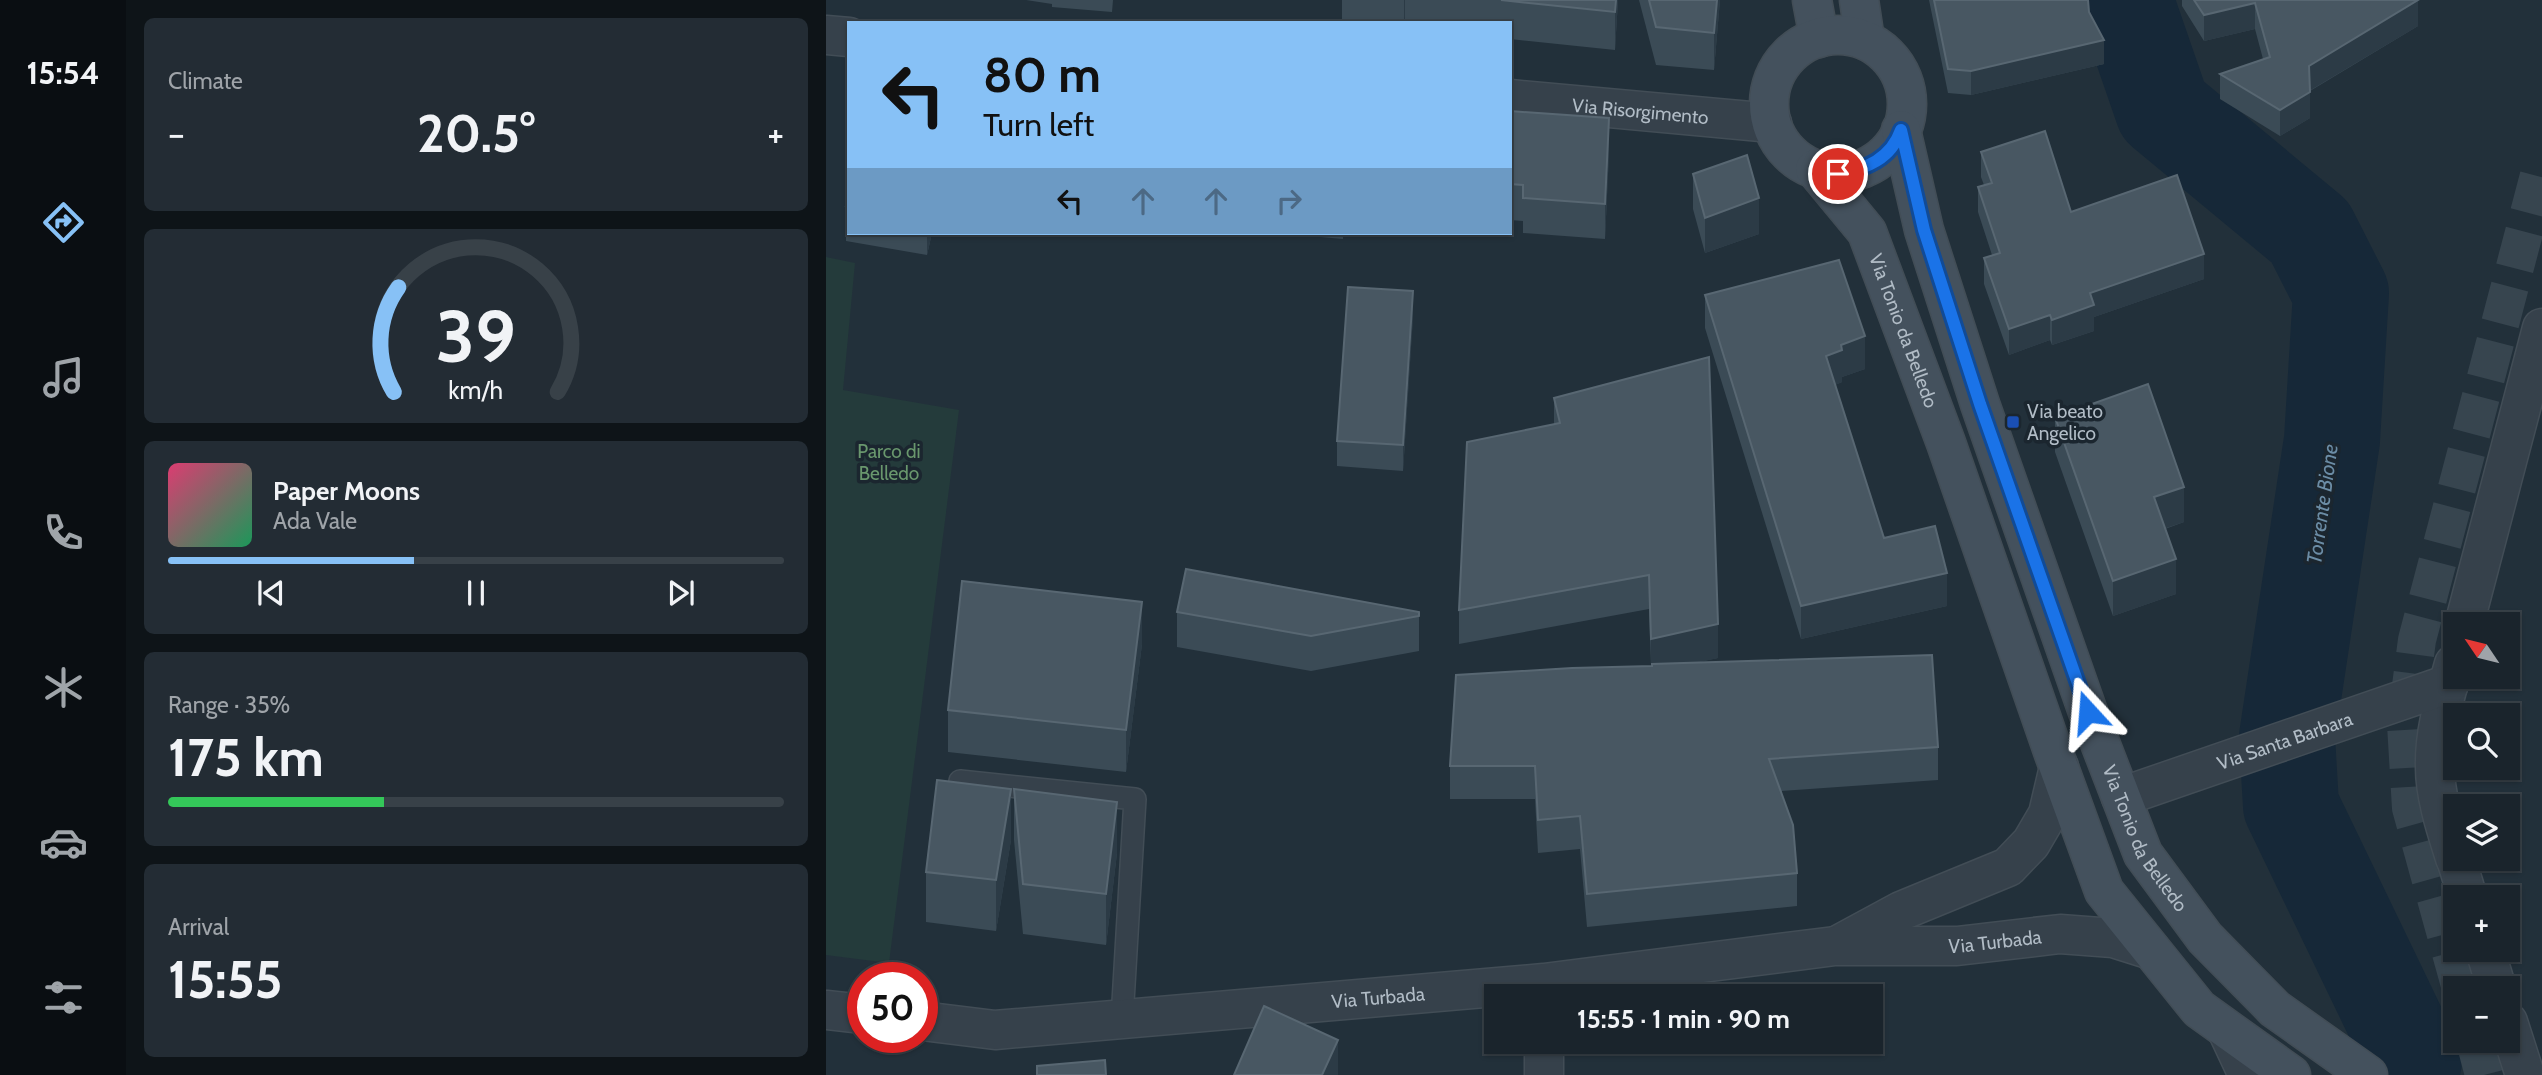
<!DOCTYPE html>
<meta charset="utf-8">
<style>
:root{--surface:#1a242c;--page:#232c34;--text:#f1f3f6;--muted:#9fa4a9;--line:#384148;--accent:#87c1f6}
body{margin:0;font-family:Cabin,sans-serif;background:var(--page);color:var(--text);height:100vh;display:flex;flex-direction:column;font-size:26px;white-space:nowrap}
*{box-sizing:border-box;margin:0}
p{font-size:23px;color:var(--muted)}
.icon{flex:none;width:38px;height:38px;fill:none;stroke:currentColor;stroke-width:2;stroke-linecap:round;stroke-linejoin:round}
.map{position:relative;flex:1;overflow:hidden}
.sheet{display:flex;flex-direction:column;gap:18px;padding:18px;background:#0e1418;width:700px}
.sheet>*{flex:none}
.banner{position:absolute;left:21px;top:21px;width:665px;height:214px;border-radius:0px;box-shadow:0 2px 5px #0004,0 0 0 2px var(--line);background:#87c1f6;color:#111;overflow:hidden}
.needle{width:46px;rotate:305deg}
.buttons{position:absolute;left:1617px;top:612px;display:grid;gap:14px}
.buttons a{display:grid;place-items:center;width:77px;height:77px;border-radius:0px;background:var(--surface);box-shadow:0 2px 5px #0004,0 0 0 2px var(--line);font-size:35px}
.speed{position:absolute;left:21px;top:962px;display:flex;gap:14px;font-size:35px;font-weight:700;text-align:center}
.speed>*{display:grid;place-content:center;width:91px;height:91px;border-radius:50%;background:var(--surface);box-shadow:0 2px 5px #0004,0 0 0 2px var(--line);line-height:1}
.speed .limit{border:10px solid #d22;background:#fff;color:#111}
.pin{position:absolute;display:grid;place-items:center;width:60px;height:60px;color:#fff;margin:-30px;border:4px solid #fff;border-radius:50%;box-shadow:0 2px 7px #0007}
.me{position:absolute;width:77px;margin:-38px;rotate:341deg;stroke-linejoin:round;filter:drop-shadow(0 0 5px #0008)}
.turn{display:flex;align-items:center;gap:24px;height:147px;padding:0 21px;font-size:32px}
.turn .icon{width:91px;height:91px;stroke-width:2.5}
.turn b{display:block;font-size:49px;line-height:60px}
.lanes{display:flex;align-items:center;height:66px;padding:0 21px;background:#0003;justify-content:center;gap:35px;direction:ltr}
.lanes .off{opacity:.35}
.big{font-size:52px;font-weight:700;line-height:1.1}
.sheet .widget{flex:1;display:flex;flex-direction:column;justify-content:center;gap:10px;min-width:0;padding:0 24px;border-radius:10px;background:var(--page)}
.sheet .dial{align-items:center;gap:0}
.dial svg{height:182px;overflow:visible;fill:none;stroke:var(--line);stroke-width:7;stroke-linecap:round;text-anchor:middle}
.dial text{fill:var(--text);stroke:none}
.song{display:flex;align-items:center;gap:21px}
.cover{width:84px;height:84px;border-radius:10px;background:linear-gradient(135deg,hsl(340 70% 55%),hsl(150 70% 35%))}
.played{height:7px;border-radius:4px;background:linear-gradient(90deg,var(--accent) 40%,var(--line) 40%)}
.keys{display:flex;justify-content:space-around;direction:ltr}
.heat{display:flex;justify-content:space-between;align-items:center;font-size:38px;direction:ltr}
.charge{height:10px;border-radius:5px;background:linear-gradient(90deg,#34c759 35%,var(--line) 0)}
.trip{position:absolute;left:658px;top:984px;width:399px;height:70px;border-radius:0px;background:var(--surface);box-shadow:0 2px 5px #0004,0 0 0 2px var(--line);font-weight:700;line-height:70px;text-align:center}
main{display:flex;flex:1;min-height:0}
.tab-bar{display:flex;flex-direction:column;width:126px;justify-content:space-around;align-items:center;background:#0a0e12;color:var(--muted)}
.tab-bar .icon{width:49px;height:49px}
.tab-bar .current{color:var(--accent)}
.tab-bar b{font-size:32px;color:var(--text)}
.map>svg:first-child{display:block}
.green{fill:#243b3b}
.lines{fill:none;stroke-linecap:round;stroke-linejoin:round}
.river{stroke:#162838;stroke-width:96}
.highway-tunnel{stroke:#37454f;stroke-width:38;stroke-dasharray:38 19;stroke-linecap:butt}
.lane-casing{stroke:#424d56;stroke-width:24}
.street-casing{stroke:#424d56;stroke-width:41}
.secondary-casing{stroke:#424d56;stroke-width:41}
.lane{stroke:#36414b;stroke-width:21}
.street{stroke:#36414b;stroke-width:38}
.secondary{stroke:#44515d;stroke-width:38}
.wall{fill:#3b4b56}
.shaded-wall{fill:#2c3b46}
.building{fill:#485762;stroke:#586772;stroke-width:2}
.route-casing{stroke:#114b97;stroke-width:18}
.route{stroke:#1a73e8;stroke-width:12}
.transit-dot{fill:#1a4fb4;stroke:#1b262f;stroke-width:2.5}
.labels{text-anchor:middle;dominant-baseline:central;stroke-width:7;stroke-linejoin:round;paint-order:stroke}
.street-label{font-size:19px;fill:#b1bcc6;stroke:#1b262f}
.poi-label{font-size:19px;fill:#b1bcc6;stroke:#1b262f;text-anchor:start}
.park-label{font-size:19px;fill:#69976d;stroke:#1b262f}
.water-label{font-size:21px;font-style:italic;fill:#6b8ca5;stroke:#1b262f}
</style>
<main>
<nav class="tab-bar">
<b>15:54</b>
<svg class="icon current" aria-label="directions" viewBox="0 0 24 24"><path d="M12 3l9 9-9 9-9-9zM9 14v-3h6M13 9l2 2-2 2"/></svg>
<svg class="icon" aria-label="music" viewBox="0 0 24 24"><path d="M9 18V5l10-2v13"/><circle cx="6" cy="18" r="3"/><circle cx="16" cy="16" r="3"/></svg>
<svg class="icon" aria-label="phone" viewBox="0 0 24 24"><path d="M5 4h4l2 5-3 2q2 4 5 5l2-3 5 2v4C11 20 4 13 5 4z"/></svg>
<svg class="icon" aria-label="climate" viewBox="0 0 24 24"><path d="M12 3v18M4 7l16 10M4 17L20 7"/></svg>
<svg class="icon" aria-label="car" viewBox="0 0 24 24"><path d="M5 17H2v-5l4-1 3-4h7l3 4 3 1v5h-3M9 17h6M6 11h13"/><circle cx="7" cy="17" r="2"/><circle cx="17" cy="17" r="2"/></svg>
<svg class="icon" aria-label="filters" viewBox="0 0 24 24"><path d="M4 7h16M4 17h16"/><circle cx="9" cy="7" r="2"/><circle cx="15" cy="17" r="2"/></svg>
</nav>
<section class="sheet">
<div class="widget"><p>Climate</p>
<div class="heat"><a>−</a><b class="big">20.5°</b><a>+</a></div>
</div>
<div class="widget dial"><svg viewBox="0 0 100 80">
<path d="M14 69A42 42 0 1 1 86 69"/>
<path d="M14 69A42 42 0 0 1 16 23" stroke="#87c1f6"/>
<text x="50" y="56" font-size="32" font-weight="700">39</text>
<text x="50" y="72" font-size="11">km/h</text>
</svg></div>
<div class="widget">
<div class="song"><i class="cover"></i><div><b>Paper Moons</b><p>Ada Vale</p></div></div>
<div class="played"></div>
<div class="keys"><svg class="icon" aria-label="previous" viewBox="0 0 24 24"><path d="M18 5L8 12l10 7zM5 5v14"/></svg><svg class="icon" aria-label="pause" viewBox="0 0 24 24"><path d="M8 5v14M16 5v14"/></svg><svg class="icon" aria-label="next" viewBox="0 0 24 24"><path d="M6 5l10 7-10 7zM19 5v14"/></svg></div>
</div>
<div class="widget"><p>Range · 35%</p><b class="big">175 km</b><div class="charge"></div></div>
<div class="widget"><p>Arrival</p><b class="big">15:55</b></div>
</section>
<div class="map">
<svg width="1716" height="1075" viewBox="0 0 1716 1075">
<rect width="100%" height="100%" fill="#22303a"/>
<path class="green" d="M0,257l29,6 -12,127 116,20 -70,553 -63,-8z"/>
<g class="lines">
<path class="river" d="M1299,0l38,110 147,122 31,61 -9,147 -45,297 4,69 123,255"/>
<g class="highway-tunnel">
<path d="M1635,989l-50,-181 -5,-84 11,-84 125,-476"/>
<path d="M1649,1041l9,34"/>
</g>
<defs>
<path id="lane" d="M134,781l175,18 -13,220"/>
<g id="street">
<path d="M0,35l23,2"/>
<path id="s1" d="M684,99l262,24"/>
<path d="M1638,625l78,-297"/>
<path d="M1628,664c-9,33 -20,68 -19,103 0,30 11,62 20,91"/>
<path id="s2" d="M1295,797l328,-113"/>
<path d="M1630,859l12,39"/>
<path d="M1014,944l61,-33 107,-44 23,-24 17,-29 11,-47"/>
<path d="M1659,950l12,39"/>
<path d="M0,1010l37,4"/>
<path id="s3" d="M96,1021l73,9 549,-47 291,-37h122l103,-12 53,4 38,12"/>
<path d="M1682,1022l17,53"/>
<path d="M1401,1030l21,45"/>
<path d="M718,1041v34"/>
</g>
<g id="secondary">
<path d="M986,0l7,38"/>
<path d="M1033,0l6,40"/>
<circle cx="1012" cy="104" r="69"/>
<path id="s4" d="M1075,130l23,100 56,174 108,308 55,142 62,84 70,71 93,66"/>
<path id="s5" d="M989,169l52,63 79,211 108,311 50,137 95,118 92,66"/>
</g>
</defs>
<use href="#lane" class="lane-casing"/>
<use href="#street" class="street-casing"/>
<use href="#secondary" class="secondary-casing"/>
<use href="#lane" class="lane"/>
<use href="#street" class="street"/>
<use href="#secondary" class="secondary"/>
</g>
<g class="wall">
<path d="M200,0h87l-1,12 -60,-5v-3z"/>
<path d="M516,0h276l-3,50 -105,-11v-16h-168z"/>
<path d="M813,0h81l-6,70 -58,-5z"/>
<path d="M1103,0h159l1,12 15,52 -133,31 -23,-2z"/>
<path d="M1356,0h236v26l-108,65v27l-30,18 -60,-37v-25l43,-15 -8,-30 -51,12 -22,-35z"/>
<path d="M684,111l99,42 -4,86 -82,-6v-12l-13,-1z"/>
<path d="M1155,152l90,60 133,67 -110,38v14l-42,14 -2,-5 -41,15 -25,-71v-26l8,-3 -14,-43v-25l6,-2 -3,-8z"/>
<path d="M867,174l66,60 -54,19 -12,-44z"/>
<path d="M23,191v42h83l-5,22 -81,-14v-35z"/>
<path d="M450,233h67v6z"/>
<path d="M879,295l160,74 -23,8v5l-7,3 49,153 63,68 -146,33 -96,-311z"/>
<path d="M587,316l-10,155 -66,-5v-25z"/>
<path d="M728,398l164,260 -20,4 240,85v33l-157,11 16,82v33l-210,21 -7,-78 -42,4 -3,-54h-85v-33l201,-100 -2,-57 -190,35v-34l95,-186z"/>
<path d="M1229,417l129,105 -19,7 11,65 -63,22 -58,-164z"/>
<path d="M351,612h242v39l-108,20 -134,-24z"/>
<path d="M316,644l-16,128 -178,-20v-42z"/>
<path d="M188,789l103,64 -11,92 -83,-11 -9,-94z"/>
<path d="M185,840l-15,91 -70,-9v-50z"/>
</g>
<g class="shaded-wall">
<rect x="578" y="0" width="1" height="23"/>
<path d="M790,0h2l-3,50v-38z"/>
<path d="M891,0h3l-6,70v-37z"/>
<path d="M1592,0v26l-109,65v-25z"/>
<path d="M1429,3v26l-51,12v-26z"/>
<path d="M1278,40v24l-133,31v-24z"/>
<path d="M1484,92v26l-30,18v-26z"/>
<path d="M783,118v35l-4,86v-35z"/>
<path d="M933,198v36l-54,19v-35z"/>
<path d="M101,233h5l-5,22z"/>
<path d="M1378,254v25l-110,38v14l-42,14v-25l38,-27z"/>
<path d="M587,291v25l-10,155v-26z"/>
<path d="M1224,315v25l-41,15v-26z"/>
<path d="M1039,336v33l-23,8v5l-16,7v-33l15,-11z"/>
<path d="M1358,487v35l-30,10v-35z"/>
<path d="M1350,559v35l-63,22v-35z"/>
<path d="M1121,573v33l-146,33v-33z"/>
<path d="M316,602v42l-16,128v-42z"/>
<path d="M892,624v34l-67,15v-34z"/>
<path d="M185,789v51l-15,91v-51z"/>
<path d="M291,802v51l-11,92v-51z"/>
<path d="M512,1040v35h-16z"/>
</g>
<g class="building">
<path d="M675,0h115l-1,12z"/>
<path d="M823,0h68l-3,33 -58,-6z"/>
<path d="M1108,0h154l1,12 15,28 -133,31 -23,-2z"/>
<path d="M1368,0h224l-109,66 1,26 -30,18 -60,-36 50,-17 -15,-54 -51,12z"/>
<path d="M684,111l99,7 -4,86 -82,-6v-13l-13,-1z"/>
<path d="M1219,131l26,81 106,-37 27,79 -114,39 4,12 -42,15 -2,-5 -41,14 -25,-71 16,-5 -22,-66 14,-4 -11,-31z"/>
<path d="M921,155l12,43 -54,20 -12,-44z"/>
<path d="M23,191v15h-3z"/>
<path d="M1013,260l26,76 -24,9 1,5 -16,6 58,182 51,-12 12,47 -146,33 -96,-311z"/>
<path d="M522,287l65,4 -10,154 -66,-4z"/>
<path d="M883,357l9,267 -67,15 -2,-64 -190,35 8,-168 93,-19 -6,-25z"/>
<path d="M1322,384l36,103 -30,10 22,62 -63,22 -58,-164z"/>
<path d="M360,569l233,43v4l-108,20 -134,-24z"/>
<path d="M136,581l180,21 -16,128 -178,-20z"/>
<path d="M1106,655l6,92 -169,12 24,66 4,48 -210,21 -7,-78 -42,4 -3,-54h-85l6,-91 116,-7 80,-2v-2z"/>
<path d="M111,780l74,9 -15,91 -70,-8z"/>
<path d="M188,789l103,13 -11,92 -83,-10z"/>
<path d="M438,1006l74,34 -16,35h-88z"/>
<path d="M279,1060l1,15h-69v-9z"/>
</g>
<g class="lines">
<defs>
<path id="route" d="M1012,174c28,-5 53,-15 63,-44l23,100 56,174 108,308"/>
</defs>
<use href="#route" class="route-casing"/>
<use href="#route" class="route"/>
</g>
<rect class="transit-dot" x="1180" y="415" width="14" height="14" rx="3.5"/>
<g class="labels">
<g class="street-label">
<text stroke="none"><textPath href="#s1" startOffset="131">Via Risorgimento</textPath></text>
<text stroke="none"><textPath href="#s5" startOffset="187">Via Tonio da Belledo</textPath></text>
<text stroke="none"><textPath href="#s2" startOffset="173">Via Santa Barbara</textPath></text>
<text stroke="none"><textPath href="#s4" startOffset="751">Via Tonio da Belledo</textPath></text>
<text stroke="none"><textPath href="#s3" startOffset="1078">Via Turbada</textPath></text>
<text stroke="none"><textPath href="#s3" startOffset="458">Via Turbada</textPath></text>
</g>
<g class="poi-label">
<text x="1201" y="411">Via beato<tspan x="1201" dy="22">Angelico</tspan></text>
</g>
<g class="park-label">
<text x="63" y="451">Parco di<tspan x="63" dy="22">Belledo</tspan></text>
</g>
<g class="water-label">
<text transform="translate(1496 504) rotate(-82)">Torrente Bione</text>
</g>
</g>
</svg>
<div class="buttons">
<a><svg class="needle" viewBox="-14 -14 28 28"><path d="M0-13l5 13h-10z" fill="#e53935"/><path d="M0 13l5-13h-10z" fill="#9fa4a9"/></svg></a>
<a><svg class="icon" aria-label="search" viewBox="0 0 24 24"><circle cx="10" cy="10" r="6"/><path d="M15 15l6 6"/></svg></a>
<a><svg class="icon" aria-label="layers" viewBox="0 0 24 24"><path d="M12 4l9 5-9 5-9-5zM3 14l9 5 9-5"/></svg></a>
<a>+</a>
<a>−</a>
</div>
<div class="speed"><div class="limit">50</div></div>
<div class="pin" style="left:1012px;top:174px;background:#d93025"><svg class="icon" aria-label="arrive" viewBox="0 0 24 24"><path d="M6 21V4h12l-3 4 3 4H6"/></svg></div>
<svg class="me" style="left:1262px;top:712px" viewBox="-20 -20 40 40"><path d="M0-17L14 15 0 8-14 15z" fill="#1a73e8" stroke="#fff" stroke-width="4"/></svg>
<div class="trip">15:55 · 1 min · 90 m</div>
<div class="banner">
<div class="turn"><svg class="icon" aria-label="left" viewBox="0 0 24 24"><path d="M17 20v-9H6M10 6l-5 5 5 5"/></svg><div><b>80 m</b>Turn left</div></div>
<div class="lanes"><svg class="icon" aria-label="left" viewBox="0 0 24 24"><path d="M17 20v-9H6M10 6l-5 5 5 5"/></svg><svg class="icon off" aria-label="ahead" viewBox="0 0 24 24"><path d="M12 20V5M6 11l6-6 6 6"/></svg><svg class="icon off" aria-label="ahead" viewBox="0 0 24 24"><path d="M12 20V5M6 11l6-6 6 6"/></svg><svg class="icon off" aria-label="right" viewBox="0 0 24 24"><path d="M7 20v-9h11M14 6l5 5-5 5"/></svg></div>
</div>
</div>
</main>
